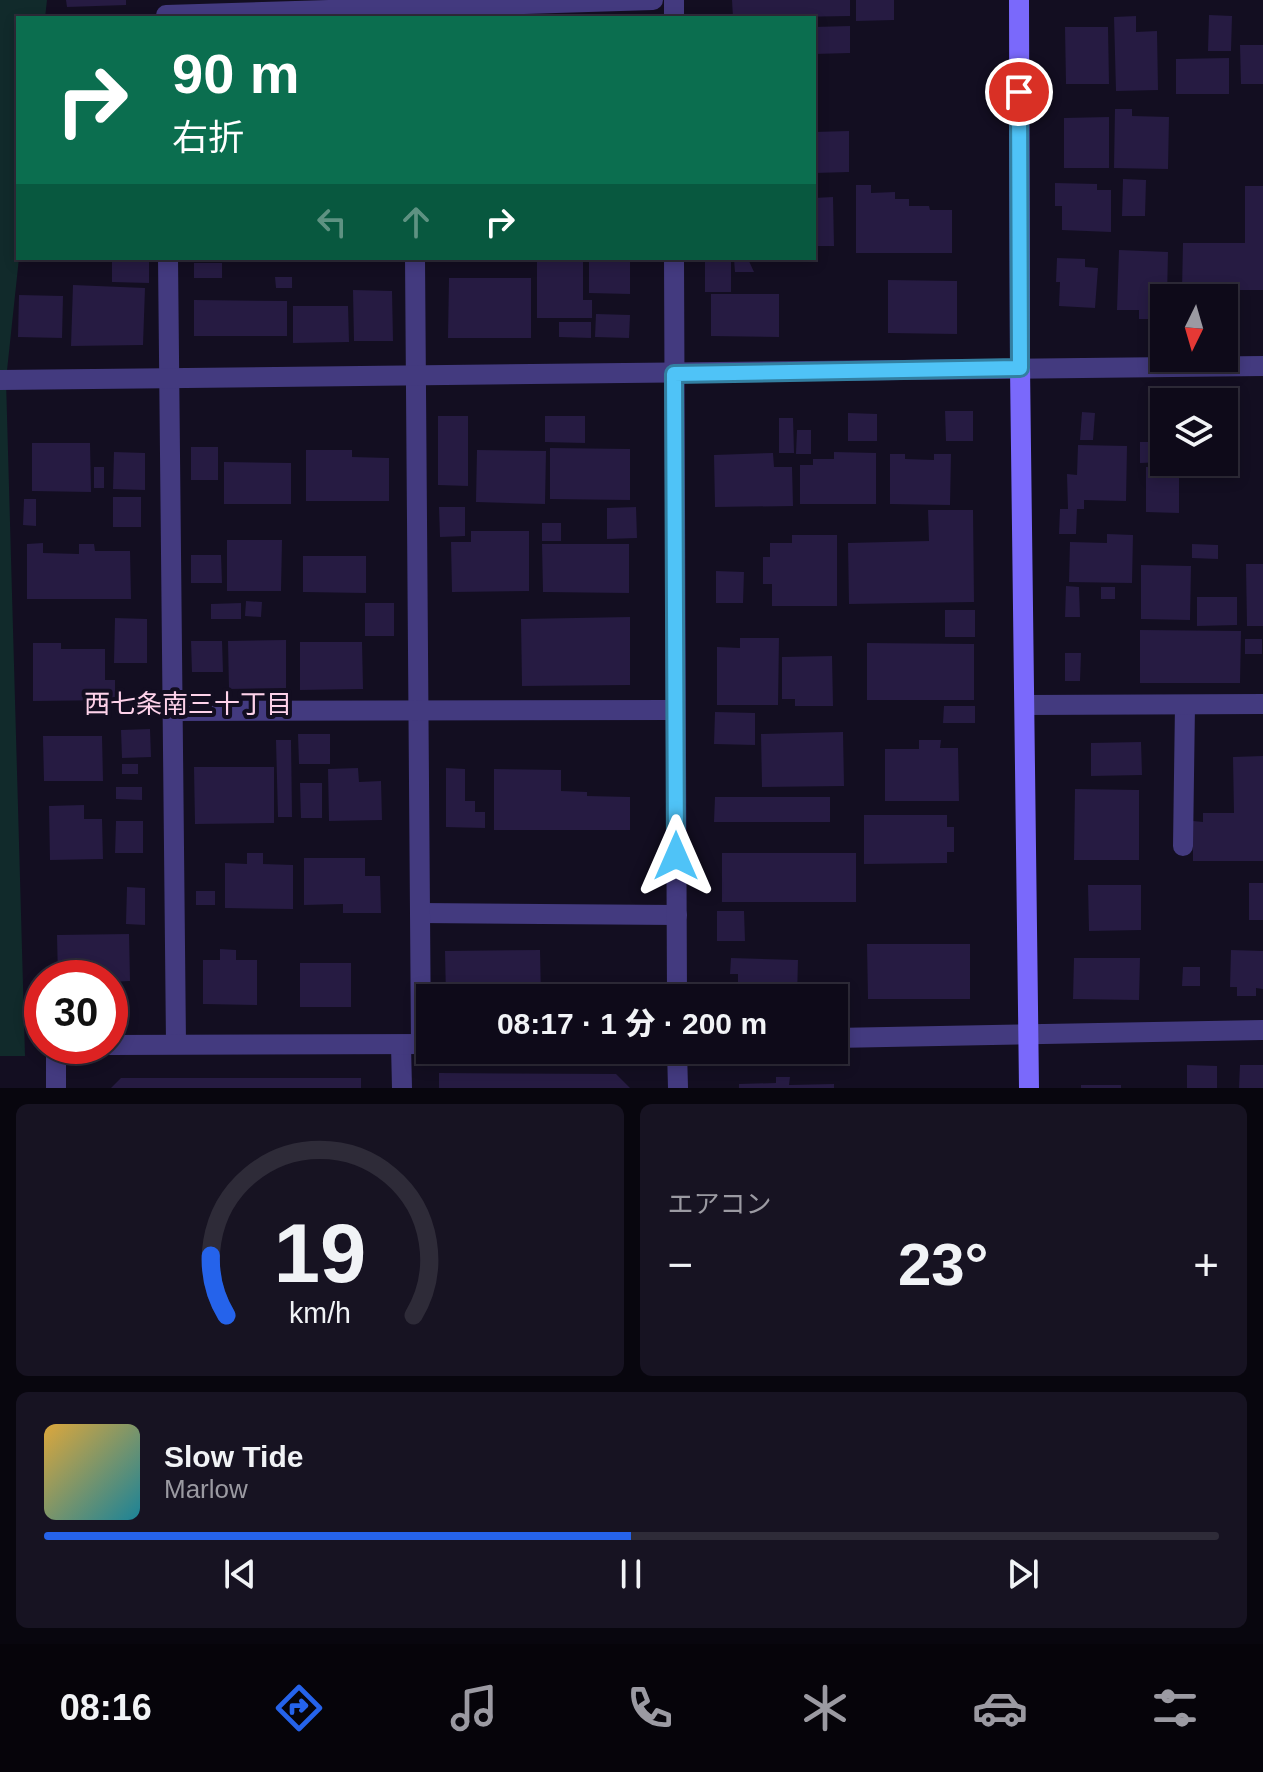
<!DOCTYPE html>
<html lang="ja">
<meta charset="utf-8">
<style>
:root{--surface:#0e0a19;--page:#171322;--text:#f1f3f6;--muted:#9b9aa2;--line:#2e2b38;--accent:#2563eb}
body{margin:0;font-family:Arial,"Noto Sans JP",sans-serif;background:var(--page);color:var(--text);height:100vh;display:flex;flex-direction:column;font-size:30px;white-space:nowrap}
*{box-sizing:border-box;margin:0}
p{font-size:26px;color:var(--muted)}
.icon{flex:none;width:44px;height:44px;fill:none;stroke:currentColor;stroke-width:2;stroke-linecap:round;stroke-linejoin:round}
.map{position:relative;height:1088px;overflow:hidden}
.details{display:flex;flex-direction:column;gap:16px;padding:16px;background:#08060e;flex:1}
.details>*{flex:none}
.guide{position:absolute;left:16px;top:16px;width:800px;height:244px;border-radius:0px;box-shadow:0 4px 12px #0003,0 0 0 2px var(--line);background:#0b6e4f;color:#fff;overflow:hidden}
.needle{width:52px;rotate:185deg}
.buttons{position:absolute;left:1150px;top:284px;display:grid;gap:16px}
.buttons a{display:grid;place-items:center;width:88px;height:88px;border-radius:0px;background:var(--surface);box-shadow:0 4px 12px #0003,0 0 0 2px var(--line);font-size:40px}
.speed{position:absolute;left:24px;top:960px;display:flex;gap:16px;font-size:40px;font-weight:700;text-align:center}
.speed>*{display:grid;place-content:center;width:104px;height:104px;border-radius:50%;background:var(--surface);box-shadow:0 4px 12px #0003,0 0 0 2px var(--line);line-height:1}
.speed .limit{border:12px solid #d22;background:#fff;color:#111}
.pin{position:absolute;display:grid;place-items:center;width:68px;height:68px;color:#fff;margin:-34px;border:4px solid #fff;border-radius:50%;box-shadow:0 2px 8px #0007}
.me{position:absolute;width:88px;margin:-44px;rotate:0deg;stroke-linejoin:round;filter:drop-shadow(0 0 6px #0008)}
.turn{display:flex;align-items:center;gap:28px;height:168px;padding:0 24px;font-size:36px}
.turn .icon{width:104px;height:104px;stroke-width:2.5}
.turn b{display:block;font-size:56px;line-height:68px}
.lanes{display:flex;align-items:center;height:76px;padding:0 24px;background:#0003;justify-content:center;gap:40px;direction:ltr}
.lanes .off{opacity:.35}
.big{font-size:60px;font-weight:800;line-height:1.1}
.details .tile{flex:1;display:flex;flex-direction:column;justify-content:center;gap:12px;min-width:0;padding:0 28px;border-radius:12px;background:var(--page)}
.details .dial{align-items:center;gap:0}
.dial svg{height:208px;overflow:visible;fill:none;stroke:var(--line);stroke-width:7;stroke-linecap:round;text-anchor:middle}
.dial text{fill:var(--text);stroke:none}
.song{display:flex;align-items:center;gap:24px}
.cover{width:96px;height:96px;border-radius:12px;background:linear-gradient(135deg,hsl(40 70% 55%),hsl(190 70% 35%))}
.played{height:8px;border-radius:4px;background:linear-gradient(90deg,var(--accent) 50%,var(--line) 50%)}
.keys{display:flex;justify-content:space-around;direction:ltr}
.heat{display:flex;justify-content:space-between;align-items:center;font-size:44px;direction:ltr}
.details .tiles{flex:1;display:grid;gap:16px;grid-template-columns:1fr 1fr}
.tile:last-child{grid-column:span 2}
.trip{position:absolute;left:416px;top:984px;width:432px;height:80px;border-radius:0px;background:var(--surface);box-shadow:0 4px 12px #0003,0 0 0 2px var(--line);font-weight:800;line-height:80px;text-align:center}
.tabs{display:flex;height:128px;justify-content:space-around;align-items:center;background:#06040a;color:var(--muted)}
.tabs .icon{width:56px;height:56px}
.tabs .active{color:var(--accent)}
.tabs b{font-size:36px;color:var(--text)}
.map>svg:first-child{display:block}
.green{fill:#112a2b}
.building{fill:#261b42}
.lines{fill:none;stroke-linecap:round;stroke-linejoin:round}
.lane{stroke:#433a7f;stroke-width:20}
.street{stroke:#433a7f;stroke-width:20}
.secondary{stroke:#7a69fb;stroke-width:20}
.route-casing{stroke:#337fa1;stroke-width:20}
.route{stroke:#4fc3f7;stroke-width:14}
.labels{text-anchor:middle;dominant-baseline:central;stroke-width:8;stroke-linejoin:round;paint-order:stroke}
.neighbourhood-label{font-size:26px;fill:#fed2ea;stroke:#130e21}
</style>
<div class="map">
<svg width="1263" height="1088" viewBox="0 0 1263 1088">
<rect width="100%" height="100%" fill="#130e21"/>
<path class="green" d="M0,0h47l-2,18h-27l1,240 -13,122 19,676h-25z"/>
<g class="building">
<path d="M66,0h60v5l-59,2z"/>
<path d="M732,0h118v16l-117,2z"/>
<path d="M856,0h38v20l-38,1z"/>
<path d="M1209,15l23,1 -1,35h-23z"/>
<path d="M1136,16v16l21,-1 1,59 -42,1 -2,-74z"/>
<path d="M850,26v27l-36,1v-27z"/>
<path d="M1065,27h43l1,57h-43z"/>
<path d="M1240,45h23v39h-22z"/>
<path d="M1229,58v36h-53v-35z"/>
<path d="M1115,109h17v7l37,1 -1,52 -54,-1z"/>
<path d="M1109,117v51h-45v-50z"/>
<path d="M849,131v41l-35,1v-41z"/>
<path d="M1123,179l23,1 -1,36h-23z"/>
<path d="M1055,183l42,1v6h14v42l-49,-2v-24h-7z"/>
<path d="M856,185h15v8l24,-1v7h14v7h20l1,4h22v43h-96z"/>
<path d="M1245,186h18v104h-81l1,-47h62z"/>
<path d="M833,197l1,49h-20v-48z"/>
<path d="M1119,250l49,2 -1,46h-3v21h-25v-9h-22z"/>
<path d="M112,258h37v25l-37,-1z"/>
<rect x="295" y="258" width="52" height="4"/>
<path d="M537,258h46v42h9v18h-55z"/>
<path d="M1057,258l28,1v8l13,1 -3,40 -36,-2 1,-24h-4z"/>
<path d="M589,259h41v35l-41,-1z"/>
<path d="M734,259h14l6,13h-19z"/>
<rect x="705" y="260" width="26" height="32"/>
<rect x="194" y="263" width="28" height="15"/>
<path d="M275,277h17v11h-16z"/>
<path d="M449,278h82v60h-83z"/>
<path d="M888,280l69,1v53l-69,-1z"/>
<path d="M73,285l72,3 -2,57 -72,1z"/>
<path d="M353,290l39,1 1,50h-39z"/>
<path d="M711,294h68v43l-68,-1z"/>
<path d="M1178,294l55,1v33h-9v-30h-46z"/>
<path d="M19,295l44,1 -1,42 -44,-1z"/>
<path d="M194,300l93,1v35h-93z"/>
<path d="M293,306h55l1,36 -56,1z"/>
<path d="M596,314l34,1 -1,23 -34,-1z"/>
<path d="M559,322h32v16l-32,-1z"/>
<path d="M945,411h28v30h-27z"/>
<path d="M1082,412l13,1 -2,27h-13z"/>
<path d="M848,413l29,1v27h-29z"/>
<path d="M438,416h30v70l-30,-1z"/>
<path d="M545,416h40v27l-40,-1z"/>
<path d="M779,418h14l1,35h-15z"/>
<path d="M797,430h14v24h-15z"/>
<path d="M1140,442h24v20l-24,1z"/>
<path d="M32,443h58l1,49 -59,-1z"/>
<path d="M1078,445l49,1 -1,55 -42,-1v9h-7l-1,25h-17l1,-25h8l-1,-35 10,1z"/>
<rect x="191" y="447" width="27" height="33"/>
<path d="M550,448l80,1v51l-80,-1z"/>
<path d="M306,450h46v7l37,1v43h-83z"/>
<path d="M477,450l69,1 -1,53 -69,-2z"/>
<path d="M114,452l31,1v37l-32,-1z"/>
<path d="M834,452l42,1v51h-76v-39h13v-6h21z"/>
<path d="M773,453l1,14h18l1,39 -78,1 -1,-52z"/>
<path d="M890,454h15v5l29,1v-6h17l-1,51 -60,-1z"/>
<path d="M224,462l67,1v41h-67z"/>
<rect x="94" y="467" width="10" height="21"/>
<path d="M1146,467h33v46l-33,-1z"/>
<rect x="113" y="497" width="28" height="30"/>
<path d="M24,499h12v27l-13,-1z"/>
<path d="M439,507h26v29l-25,1z"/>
<path d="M636,507l1,31 -30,1v-31z"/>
<path d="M928,510h45l1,92 -125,2 -1,-61 81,-2z"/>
<rect x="542" y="523" width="19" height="18"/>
<path d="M471,531h58v60l-77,1 -1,-50h20z"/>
<path d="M1107,534l26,1 -1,48 -63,-1 1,-40 37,1z"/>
<path d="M792,535h45v71h-65v-22h-9v-27h7v-14h22z"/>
<path d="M227,540h55l-1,51h-54z"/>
<path d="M43,543v10l36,1v-10h15l1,7h35l1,48h-104v-55z"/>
<path d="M542,544h87v49l-86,-1z"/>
<path d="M1192,544l26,1v14l-26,-1z"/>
<path d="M191,555h30l1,28h-31z"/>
<path d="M303,556h63v37l-63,-1z"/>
<path d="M1246,564h17v62h-16z"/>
<path d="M1141,565l50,1 -1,54 -49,-1z"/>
<path d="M716,571l28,1 -1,31h-27z"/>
<path d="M1066,586l13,1 1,30h-15z"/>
<rect x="1101" y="587" width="14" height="12"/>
<path d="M1197,597h40v28l-40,1z"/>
<path d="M246,601l16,1 -1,15 -16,-1z"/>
<path d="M241,603v16h-30v-15z"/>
<rect x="365" y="603" width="29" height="33"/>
<rect x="945" y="610" width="30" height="27"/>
<path d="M630,617v68l-108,1 -1,-67z"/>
<path d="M115,618l32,1v44h-33z"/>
<path d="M1140,630l101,1 -1,52h-100z"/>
<path d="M740,638h39l-1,67h-61v-58l23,1z"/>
<rect x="1245" y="639" width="17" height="15"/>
<path d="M286,640v48l-57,1 -1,-48z"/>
<path d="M191,641h31l1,31h-31z"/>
<path d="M300,642h62l1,47 -63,1z"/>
<path d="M33,643h28v6h44v31h10v20l-82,1z"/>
<path d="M867,643l107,1v56h-107z"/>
<path d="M1065,653h16l-1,28h-15z"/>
<path d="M832,656l1,50h-38v-7h-13v-42z"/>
<path d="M944,706h31v17h-32z"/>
<path d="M715,712l40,1v32l-41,-1z"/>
<path d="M150,729l1,28 -29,1 -1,-28z"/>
<path d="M843,732l1,54 -82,1 -1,-53z"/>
<path d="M298,734h32v30h-31z"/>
<path d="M43,736h59l1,45h-59z"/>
<path d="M276,740h15l1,77h-14z"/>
<path d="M919,740h22l-1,8h18l1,53h-74v-52h34z"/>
<path d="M1141,742l1,33 -51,1v-33z"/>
<path d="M1263,756v105h-70v-40l10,1v-9h31l-1,-56z"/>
<rect x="122" y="764" width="16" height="10"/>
<path d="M194,767h80v56l-79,1z"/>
<path d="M358,768l1,14 22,-1 1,39 -53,1 -1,-52z"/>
<path d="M446,768l19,1v32h10v11h10v16l-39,-1z"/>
<path d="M494,769l67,1v21l26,1v4l43,1v33h-136z"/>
<path d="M300,783h22v35h-21z"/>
<path d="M116,787h26v13l-26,-1z"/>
<path d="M1075,789l64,1v70h-65z"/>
<path d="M715,797h115v25h-116z"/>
<path d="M84,805v14h18l1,40 -53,1 -1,-54z"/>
<path d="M864,815h83v12h7v25h-7v11l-83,1z"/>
<path d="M116,821h27v32h-28z"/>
<path d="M247,853h16v11l30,1v44l-68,-1v-45l22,1z"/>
<rect x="722" y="853" width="134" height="49"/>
<path d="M304,858h61v18h15l1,37h-38v-9l-39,1z"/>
<rect x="1249" y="883" width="14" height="37"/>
<path d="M1088,885h53v45l-52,1z"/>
<path d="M127,887l18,1v37l-19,-1z"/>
<rect x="196" y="891" width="19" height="14"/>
<path d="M717,911h27l1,30h-28z"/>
<path d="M129,934l1,47 -20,1v-4h-52l-1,-43z"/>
<path d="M867,944h103v55h-102z"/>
<path d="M220,949l16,1v10h21v45l-54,-1v-44h17z"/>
<path d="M540,950l1,48h-95l-1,-47z"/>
<path d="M1231,950l32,1v38l-7,-1v8h-19v-9h-7z"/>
<path d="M731,958l67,2 -1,38 -59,-2v-22h-8z"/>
<path d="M1074,958h66l-1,42 -66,-1z"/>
<rect x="300" y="963" width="51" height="44"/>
<path d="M1183,967h17v19h-18z"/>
<path d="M733,988v10h-18v-9z"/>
<path d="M1187,1065l30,1v22h-30z"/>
<path d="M1240,1065h23v23h-24z"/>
<path d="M439,1073l177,1 14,14h-191z"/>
<path d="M776,1077h14l-1,8 45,-1v4h-95v-4l37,-1z"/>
<path d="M121,1078h240v10h-250z"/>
<rect x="1081" y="1085" width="40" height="3"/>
</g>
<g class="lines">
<g class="lane">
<path d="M1183,846l2,-141"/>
<path d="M420,913l257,2"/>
<path d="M401,1045l1,43"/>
</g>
<g class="street">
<path d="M166,15l487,-15"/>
<path d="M674,18v-18"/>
<path d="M168,258l8,786"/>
<path d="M415,258l6,787"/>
<path d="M674,258l3,740"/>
<path d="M0,380l1263,-14"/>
<path d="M1026,705l237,-1"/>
<path d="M172,711l503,-1"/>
<path d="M834,1038l429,-8"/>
<path d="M110,1045l320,-1"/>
<path d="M677,1050l1,38"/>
<path d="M56,1088v-42h14"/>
</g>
<path class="secondary" d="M1019,0l1,368 9,720"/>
</g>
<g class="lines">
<defs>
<path id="route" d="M676,856l-2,-482 346,-6 -1,-276"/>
</defs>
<use href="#route" class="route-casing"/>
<use href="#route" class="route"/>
</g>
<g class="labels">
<g class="neighbourhood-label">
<text x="188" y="704">西七条南三十丁目</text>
</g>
</g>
</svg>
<div class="buttons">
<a><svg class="needle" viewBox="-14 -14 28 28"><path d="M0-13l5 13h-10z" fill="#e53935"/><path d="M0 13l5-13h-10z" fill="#9b9aa2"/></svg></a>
<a><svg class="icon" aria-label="layers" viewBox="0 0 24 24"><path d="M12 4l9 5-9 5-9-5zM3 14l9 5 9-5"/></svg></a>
</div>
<div class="speed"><div class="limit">30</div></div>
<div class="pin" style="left:1019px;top:92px;background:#d93025"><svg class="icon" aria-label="arrive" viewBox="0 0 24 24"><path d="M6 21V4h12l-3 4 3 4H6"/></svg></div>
<svg class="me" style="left:676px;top:856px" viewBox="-20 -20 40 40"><path d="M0-17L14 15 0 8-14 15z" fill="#4fc3f7" stroke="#fff" stroke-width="4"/></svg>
<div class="trip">08:17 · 1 分 · 200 m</div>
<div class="guide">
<div class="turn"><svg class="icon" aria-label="right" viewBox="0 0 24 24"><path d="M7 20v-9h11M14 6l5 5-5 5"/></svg><div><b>90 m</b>右折</div></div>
<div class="lanes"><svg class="icon off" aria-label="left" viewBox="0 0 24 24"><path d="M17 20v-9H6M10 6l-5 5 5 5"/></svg><svg class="icon off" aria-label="ahead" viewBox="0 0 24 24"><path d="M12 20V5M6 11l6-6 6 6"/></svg><svg class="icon" aria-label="right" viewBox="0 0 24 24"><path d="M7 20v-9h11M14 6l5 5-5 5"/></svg></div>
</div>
</div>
<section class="details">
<div class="tiles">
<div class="tile dial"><svg viewBox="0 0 100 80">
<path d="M14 69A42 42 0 1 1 86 69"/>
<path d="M14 69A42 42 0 0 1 8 46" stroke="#2563eb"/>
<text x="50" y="56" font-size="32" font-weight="700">19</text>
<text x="50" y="72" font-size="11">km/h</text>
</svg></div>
<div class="tile"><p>エアコン</p>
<div class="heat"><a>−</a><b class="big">23°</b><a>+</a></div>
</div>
<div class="tile">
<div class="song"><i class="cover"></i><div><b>Slow Tide</b><p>Marlow</p></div></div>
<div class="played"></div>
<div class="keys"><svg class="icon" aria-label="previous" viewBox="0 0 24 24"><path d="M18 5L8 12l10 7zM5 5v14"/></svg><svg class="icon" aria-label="pause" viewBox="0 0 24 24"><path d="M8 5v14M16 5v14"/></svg><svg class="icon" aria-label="next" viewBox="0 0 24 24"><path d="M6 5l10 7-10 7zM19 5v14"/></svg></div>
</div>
</div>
</section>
<nav class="tabs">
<b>08:16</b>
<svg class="icon active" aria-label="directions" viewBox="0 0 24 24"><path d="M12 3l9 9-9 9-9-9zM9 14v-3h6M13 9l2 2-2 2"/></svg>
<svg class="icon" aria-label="music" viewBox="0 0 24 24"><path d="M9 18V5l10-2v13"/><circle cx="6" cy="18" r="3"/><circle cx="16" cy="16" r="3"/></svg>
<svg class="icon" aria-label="phone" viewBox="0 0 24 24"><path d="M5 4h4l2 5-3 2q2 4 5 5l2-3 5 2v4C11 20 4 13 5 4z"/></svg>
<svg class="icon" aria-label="climate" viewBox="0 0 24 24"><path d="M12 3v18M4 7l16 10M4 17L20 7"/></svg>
<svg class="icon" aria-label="car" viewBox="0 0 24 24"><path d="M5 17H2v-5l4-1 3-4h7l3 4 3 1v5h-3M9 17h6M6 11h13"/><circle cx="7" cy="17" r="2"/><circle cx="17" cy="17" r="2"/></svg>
<svg class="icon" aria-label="filters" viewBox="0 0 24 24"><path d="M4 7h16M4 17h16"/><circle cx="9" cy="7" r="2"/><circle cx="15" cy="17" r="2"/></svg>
</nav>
